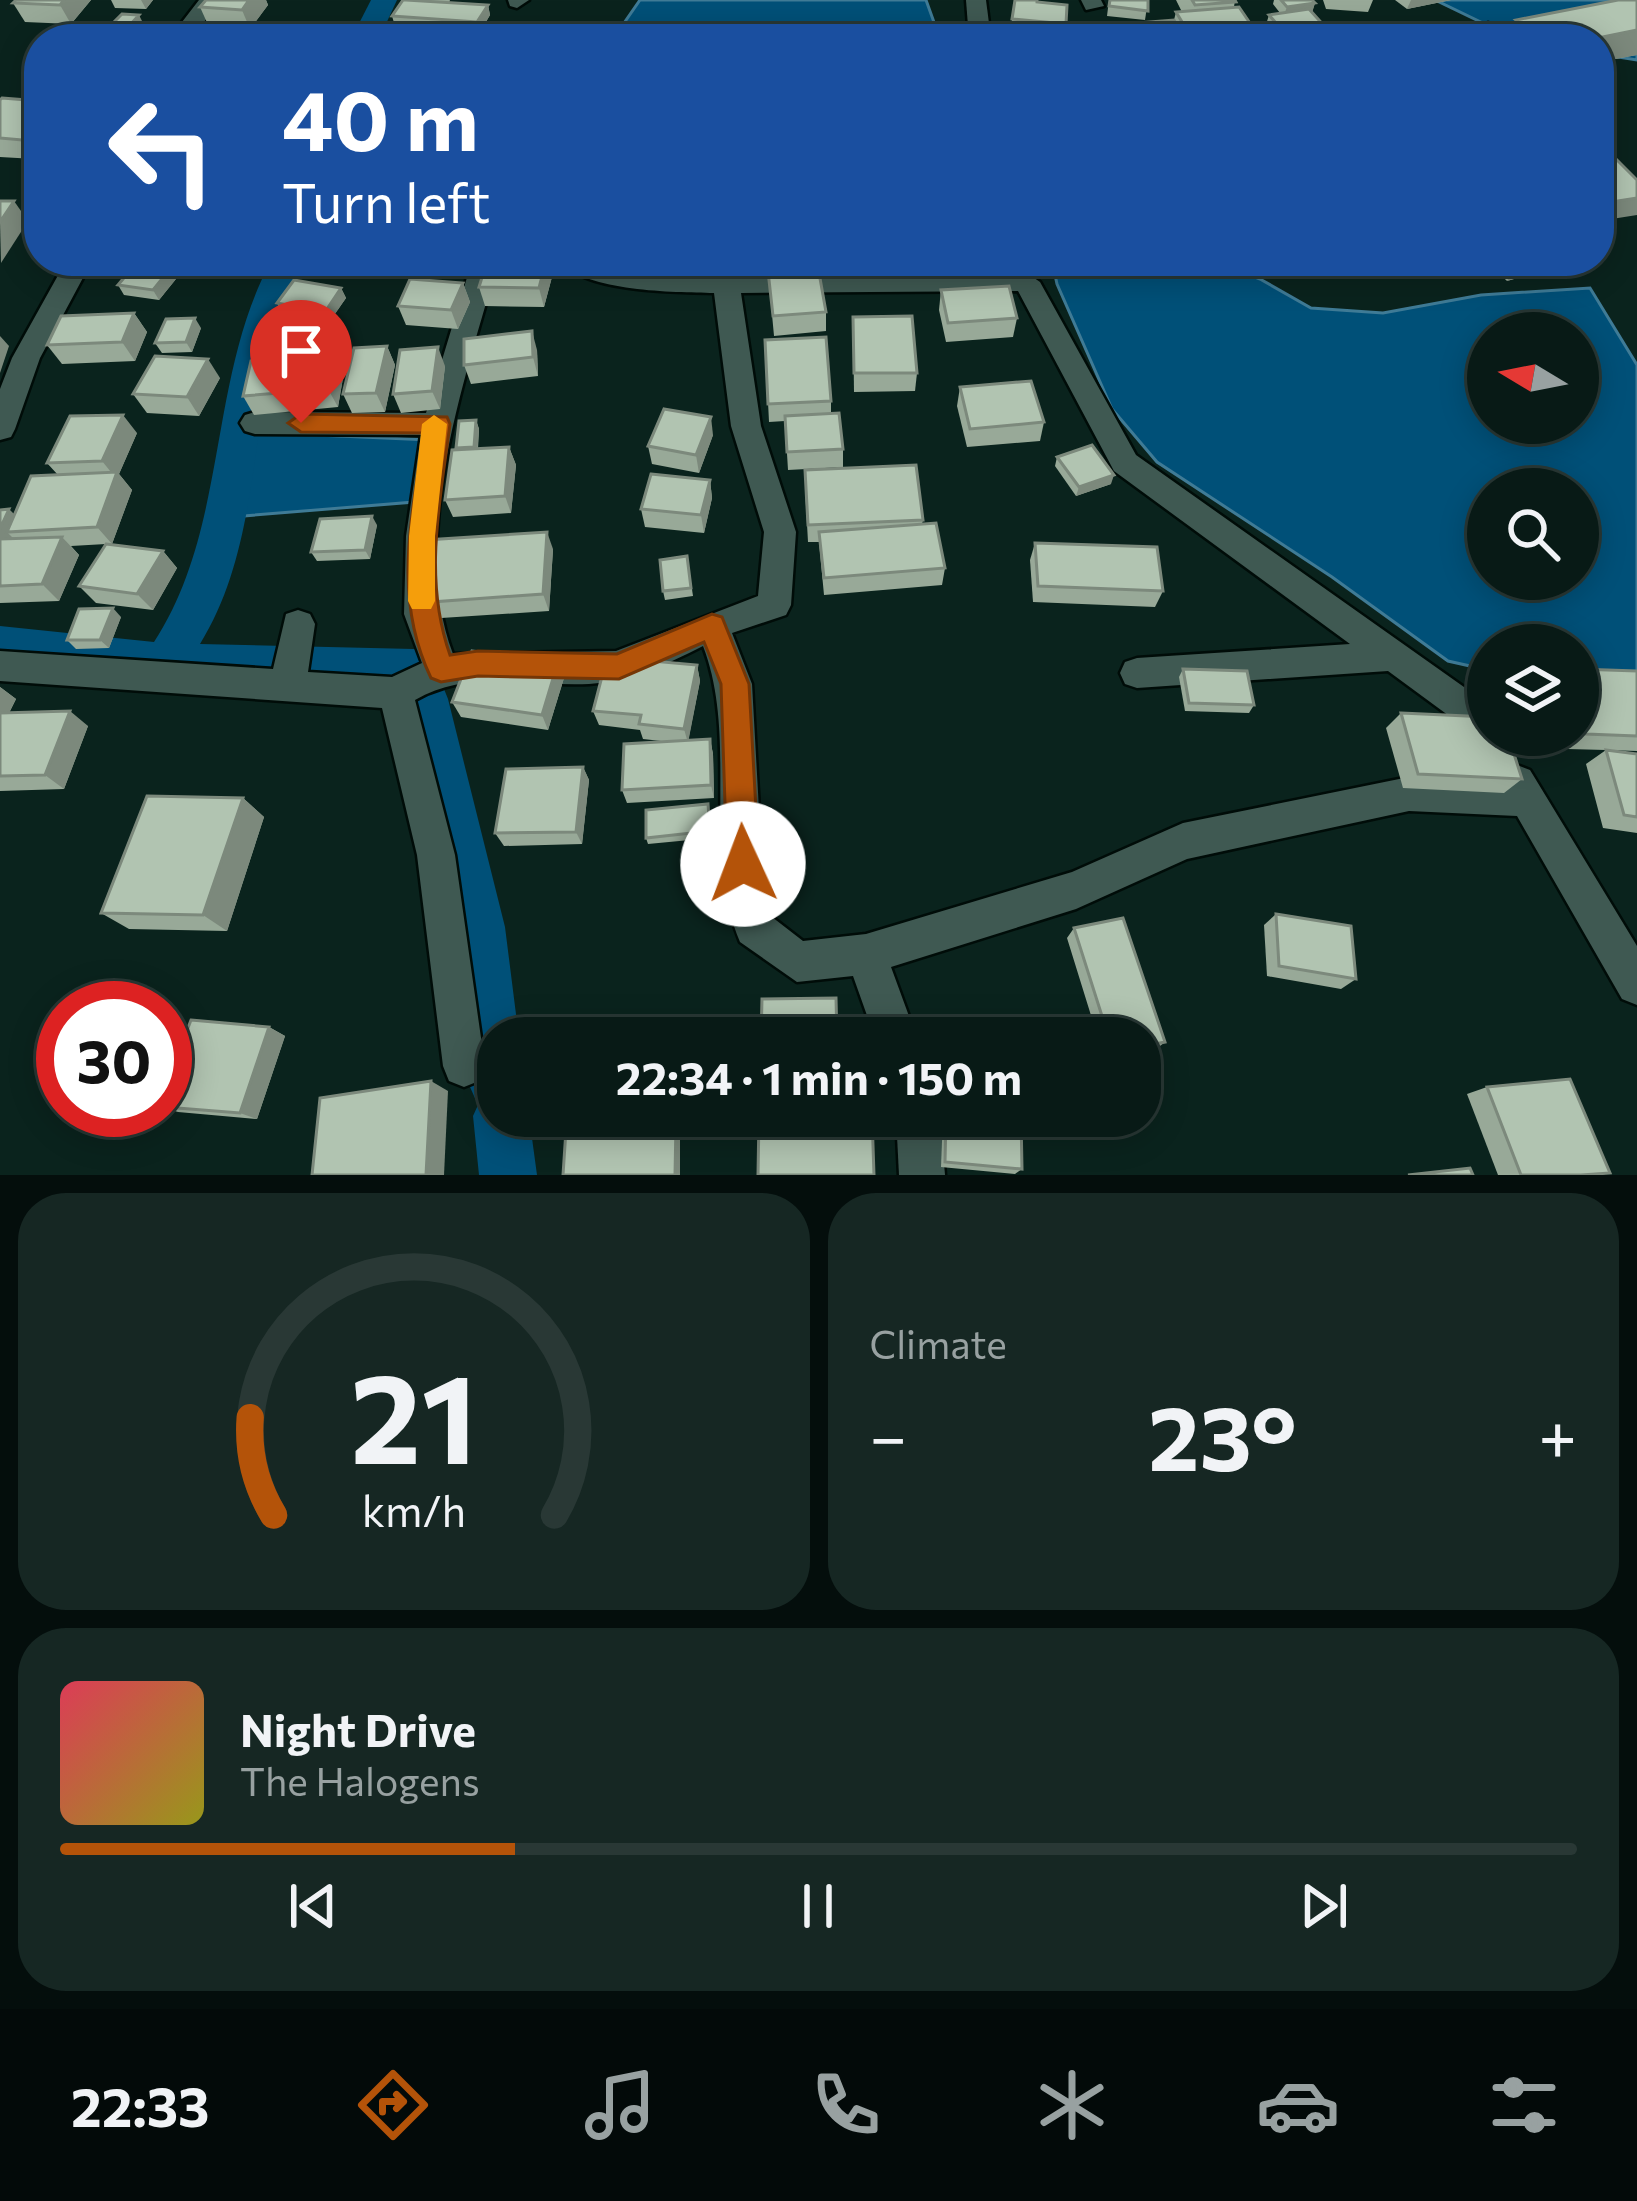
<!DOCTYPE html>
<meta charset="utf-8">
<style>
:root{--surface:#081a16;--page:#162723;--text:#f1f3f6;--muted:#98a1a1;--line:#293835;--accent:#b45309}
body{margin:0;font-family:Commissioner,sans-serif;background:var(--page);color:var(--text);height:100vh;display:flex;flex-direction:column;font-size:45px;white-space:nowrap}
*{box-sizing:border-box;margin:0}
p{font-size:39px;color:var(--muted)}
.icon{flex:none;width:66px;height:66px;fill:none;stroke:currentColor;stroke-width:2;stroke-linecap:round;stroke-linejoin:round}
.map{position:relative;height:1175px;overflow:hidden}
.sheet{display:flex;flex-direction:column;gap:18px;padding:18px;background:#040e0c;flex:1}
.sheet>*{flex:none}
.hud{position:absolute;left:24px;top:24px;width:1590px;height:252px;border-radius:48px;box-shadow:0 6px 30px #0003,0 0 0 3px var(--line);background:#1a4fa0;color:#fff;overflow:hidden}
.needle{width:78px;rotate:280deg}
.controls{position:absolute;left:1467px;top:312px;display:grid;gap:24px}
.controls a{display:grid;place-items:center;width:132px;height:132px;border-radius:50%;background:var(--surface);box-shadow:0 6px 30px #0003,0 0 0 3px var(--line);font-size:60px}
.speed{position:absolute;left:36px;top:981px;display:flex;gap:24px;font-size:60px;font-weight:700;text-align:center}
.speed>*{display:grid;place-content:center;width:156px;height:156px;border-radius:50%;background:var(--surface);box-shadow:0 6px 30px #0003,0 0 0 3px var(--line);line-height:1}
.speed .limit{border:18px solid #d22;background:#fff;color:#111}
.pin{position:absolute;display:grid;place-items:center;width:102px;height:102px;color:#fff;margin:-123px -51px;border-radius:50% 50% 50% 0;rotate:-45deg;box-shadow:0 0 12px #0007}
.pin .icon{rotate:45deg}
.me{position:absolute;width:132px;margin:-66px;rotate:358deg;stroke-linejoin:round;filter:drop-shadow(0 0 9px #0008)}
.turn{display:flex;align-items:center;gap:42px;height:252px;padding:0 60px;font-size:54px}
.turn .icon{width:156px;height:156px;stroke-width:2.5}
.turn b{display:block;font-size:84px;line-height:102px}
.big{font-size:90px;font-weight:700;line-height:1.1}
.sheet .widget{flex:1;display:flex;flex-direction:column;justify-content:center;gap:18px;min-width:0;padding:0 42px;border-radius:48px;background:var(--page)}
.sheet .dial{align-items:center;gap:0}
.dial svg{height:312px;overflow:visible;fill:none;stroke:var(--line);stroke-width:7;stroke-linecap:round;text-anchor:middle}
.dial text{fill:var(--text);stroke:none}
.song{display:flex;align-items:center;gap:36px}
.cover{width:144px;height:144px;border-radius:18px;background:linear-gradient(135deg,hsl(350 70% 55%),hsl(60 70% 35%))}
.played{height:12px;border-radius:6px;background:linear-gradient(90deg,var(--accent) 30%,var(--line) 30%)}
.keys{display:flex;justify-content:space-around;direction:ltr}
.heat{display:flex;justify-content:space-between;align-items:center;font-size:66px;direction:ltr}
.sheet .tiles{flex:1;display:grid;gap:18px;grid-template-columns:1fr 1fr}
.widget:last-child{grid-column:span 2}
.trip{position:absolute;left:477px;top:1017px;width:684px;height:120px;border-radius:48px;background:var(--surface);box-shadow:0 6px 30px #0003,0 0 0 3px var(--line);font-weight:700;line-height:120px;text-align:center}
.dock{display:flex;height:192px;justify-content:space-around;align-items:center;background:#030a09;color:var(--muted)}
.dock .icon{width:84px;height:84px}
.dock .on{color:var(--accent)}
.dock b{font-size:54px;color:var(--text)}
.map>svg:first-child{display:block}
.water{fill:#005078;stroke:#3f7b96;stroke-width:3;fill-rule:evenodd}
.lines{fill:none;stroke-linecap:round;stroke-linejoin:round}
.canal{fill:#005078;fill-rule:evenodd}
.minor-casing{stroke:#000c08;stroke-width:5}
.minor{fill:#3f5952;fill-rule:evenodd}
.wall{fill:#98a998}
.shaded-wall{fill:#7c897c}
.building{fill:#b1c4b1;stroke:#7c897c;stroke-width:3}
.route{fill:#b45309;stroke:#753606;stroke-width:3}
.slow{fill:#f59e0b}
</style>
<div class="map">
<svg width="1637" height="1175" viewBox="0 0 1637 1175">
<rect width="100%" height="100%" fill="#0a231d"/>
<g class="water">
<path d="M640,0h286l14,39h-327z"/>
<path d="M1435,0h202v60l-38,-6v-15h-83z"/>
<path d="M622,261h361l-20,9h-337z"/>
<path d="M1052,261h164l44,18 51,29 72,5 98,-18 109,-7 47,77v311l-59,4v-35h-90v25l-40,-9 -116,-84 -175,-115 -45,-53 -55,-125zM1488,333h90v90h-90zM1488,489h90v90h-90z"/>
<path d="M249,432l181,8 -16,62 -183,15z"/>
</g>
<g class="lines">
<g class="canal">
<path d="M371,0h26l-18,39h-28z"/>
<path d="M271,261h34c-62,120 -34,268 -105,383l214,5 16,5 18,45 57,228 14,111h-21v78h31l8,59h-58l-6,-59 5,-11 -8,-18 -15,-160 -56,-240 -234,-6 -165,-17v-38l154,16c75,-115 53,-262 117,-381z"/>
</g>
<defs>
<g id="minor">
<path d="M199,0h21l-16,22 7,17h-22l-7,-17z"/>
<path d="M508,0h21l-12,8 -7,-2z"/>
<path d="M966,0h20l5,39h-22z"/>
<path d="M1081,0h20l3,6 -18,4z"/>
<path d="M1488,23l11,6 -9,10h-23z"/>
<path d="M595,29l8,2 1,8h-22z"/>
<path d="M66,261h26l-52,97 -25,71 -4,8 -11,3v-51l12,-31z"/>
<path d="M472,261h26c-32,117 -90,274 -45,393l163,-3 142,-55 6,-64 -33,-106 -17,-133c-41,-1 -127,-1 -155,-32l150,14 318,-2 13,9 96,173 352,249v31h13l-13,5 -13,-5 -87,-64 -251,17 -12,-4 -5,-11 5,-11 12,-4 213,-14 -236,-173 -96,-180 -277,2 20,133 35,106 -5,73 -5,10 -54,18 20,51 10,180 10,53 31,24 63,-7 206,-62 111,-49 226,-46 90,3 5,-10 13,-5 13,5 107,176v59l-15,-6 -105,-183 -108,-5 -222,48 -111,50 -185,58 26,71h-42l-22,-62 -56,6 -57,-40c-39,-93 -1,-202 -37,-296 -37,19 -73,35 -114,38 -60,3 -118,-16 -174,16l40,155 30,211 -6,15 -15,6 -15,-6 -6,-15 -26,-211 -35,-147 -382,-27v-30l273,18 13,-55 12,-4 12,4 5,10 -7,48 84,5 30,-14 -18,-49 2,-78 15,-101 -166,-1 -10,-3 -5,-8 5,-8 10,-3 171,1z"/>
<path d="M896,1116h44l5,59h-46z"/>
</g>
</defs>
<use href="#minor" class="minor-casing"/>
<use href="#minor" class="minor"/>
</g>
<g class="wall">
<path d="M91,0l-20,24 -46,-2 -12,-19z"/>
<path d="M111,0h42l-7,9 -31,-1z"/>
<path d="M206,0h60l2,5 -18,24 -41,-2 -9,-20z"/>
<path d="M403,0h47l-1,3 39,2 2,10 -10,17 -85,-6 -3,-10z"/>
<path d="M1015,0l22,2 29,22 -2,11 14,4h-69z"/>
<path d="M1109,0h39l-3,20 -38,-4z"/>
<path d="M1176,0h59l-1,7 20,22 -3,10h-119l4,-16 38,-3 2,-8h6z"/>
<path d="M1274,0h38l3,3 -3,9 24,27h-69l-4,-5 6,-19 11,-2 -7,-9z"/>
<path d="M1323,0h50l-5,12 -42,-3z"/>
<path d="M1395,0h56l-44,9z"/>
<path d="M1618,0h19v55l-38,7v-23h-93l10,-19z"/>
<path d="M112,24l32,1 -8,10 -19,-1z"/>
<path d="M0,100l39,1v54l-4,4 -35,-2z"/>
<path d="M1276,261h50l2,4 -5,10h-43z"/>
<path d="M1486,261h48l-3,13 -24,7z"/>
<path d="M768,271l58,41v19l-52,5z"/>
<path d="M180,274l-21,26 -35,-5 -6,-10z"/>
<path d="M552,277l-8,30 -59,-1 -6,-19z"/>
<path d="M463,283l7,19 -12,27 -52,-4 -8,-19z"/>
<path d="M341,288l5,10 -16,23 -48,-8 -5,-10z"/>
<path d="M941,290l76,28 -4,19 -67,5 -7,-32z"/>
<path d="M134,313l13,19 -12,29 -73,3 -15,-19z"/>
<path d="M853,317l64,56 -2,18 -61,1z"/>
<path d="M201,328l-9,24 -30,1 -7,-10z"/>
<path d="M765,340l66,61v12l12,36v18l-55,3 -3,-49 -16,1z"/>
<path d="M387,346l8,19 -10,47 -33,1 -9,-19z"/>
<path d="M537,350l1,26 -67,8 -7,-19z"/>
<path d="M335,354l9,18 -6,35 -84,8 -11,-19z"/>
<path d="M445,366l-5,43 -39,4 -8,-19z"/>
<path d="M220,378l-21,38 -52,-3 -14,-19z"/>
<path d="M960,387l84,35 -4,19 -73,6 -10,-41z"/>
<path d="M476,420l3,9 -1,20 31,-2 7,18 -5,48 -58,4 -8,-17 11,-52z"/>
<path d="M137,433l-18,41 13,16 -20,54 51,7 14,17 -24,42 -57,-7 -17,-17 27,-42 -35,2 8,9 -20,46 -59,2v-93l14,4 44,-39 -11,-12z"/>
<path d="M713,435l-14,38 -47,-9 -4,-18z"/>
<path d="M1057,457l54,27 -35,12 -21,-30z"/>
<path d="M710,480l2,18 -8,35 -59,-6 -4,-18z"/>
<path d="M805,488l118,32 -1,4 23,44 -3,17 -118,10 -5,-53h-11z"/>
<path d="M377,525l-7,34 -53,2 -6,-9z"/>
<path d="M1035,543l128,48 -8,16 -122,-5 -3,-42z"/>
<path d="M553,549l-4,62 -123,8 -9,-16z"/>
<path d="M687,556l6,40 -28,4 -2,-9z"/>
<path d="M121,617l-12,31 -33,1 -9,-9z"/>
<path d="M697,665l3,16 -12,60 22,-2 3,15 1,44 -87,5 -5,-13 48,-48 -27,-3 -3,-9 -41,-5 -6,-14z"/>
<path d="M1183,669l71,36 -5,8 -64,-2 -6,-34z"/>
<path d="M1578,669l59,2v80l-30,-1 30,4v79l-34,-5 -17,-64 20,-14 -39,-1 -5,-14h16z"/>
<path d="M564,678l-16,52 -87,-13 -9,-15z"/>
<path d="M0,687l16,12 -7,14 79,13 -24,63 -64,2z"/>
<path d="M1401,713l121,66 -18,14 -101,-5 -17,-60z"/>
<path d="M583,767l6,13 -7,64 -78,2 -9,-13z"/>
<path d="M243,798l21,19 -37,114 -98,-2 -28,-16z"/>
<path d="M708,804l3,34 -63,6 -2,-6z"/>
<path d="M1276,914l80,65 -15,10 -74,-13 -3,-51z"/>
<path d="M1074,928l91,114 -10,8 -15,3v-15h-42l-31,-100z"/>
<path d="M269,1027l16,9 -28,83 -79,-7 -13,-4v-20z"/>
<path d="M1487,1087l123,86 -13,2h-99l-31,-81z"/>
<path d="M943,1116h78l1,53 -7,5 -74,-7z"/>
</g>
<g class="shaded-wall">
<path d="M64,0h27l-20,24 -11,-19z"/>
<path d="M141,0h12l-7,9z"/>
<path d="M249,0h17l2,5 -18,24 -8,-19z"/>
<path d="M1411,0h40l-44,9z"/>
<path d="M1315,3l-3,10 -29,4 4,-10z"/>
<path d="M488,5l2,10 -10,17 -3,-10z"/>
<path d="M139,15l5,10 -8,10 -6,-10z"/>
<path d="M1637,30v25l-38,7v-23h-6z"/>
<path d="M39,121v34l-4,4 -13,-19z"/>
<path d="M1637,198v17l-38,6v-17z"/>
<path d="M14,201l14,20 -27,42 -1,-41z"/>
<path d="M303,261h45v2l-41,6z"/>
<path d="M546,261h2l4,16 -8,30 -5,-19z"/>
<path d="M174,264l6,10 -21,26 -6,-10z"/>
<path d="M1538,264l-7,10 -24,7 7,-10z"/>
<path d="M463,283l7,19 -12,27 -7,-19z"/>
<path d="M341,288l5,10 -16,23 -5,-9z"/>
<path d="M134,313l13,19 -12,29 -13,-19z"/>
<path d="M195,318l6,10 -9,24 -6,-10z"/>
<path d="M532,331l5,19 1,26 -5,-19z"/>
<path d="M0,336l9,10 -9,27z"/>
<path d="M387,346l8,19 -10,47 -9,-19z"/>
<path d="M438,347l7,19 -5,43 -8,-18z"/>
<path d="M335,354l9,18 -6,35 -10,-18z"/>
<path d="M208,359l12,19 -21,38 -12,-19z"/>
<path d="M123,415l14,18 -18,41 13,16 -20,54 -15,-17 18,-50 -13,-16z"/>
<path d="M711,417l2,18 -14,38 -3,-18z"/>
<path d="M476,420l3,9 -2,27 -3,-9z"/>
<path d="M509,447l7,18 -5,48 -6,-17z"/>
<path d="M1114,475l-3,9 -35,12 3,-9z"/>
<path d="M710,480l2,18 -8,35 -3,-18z"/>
<path d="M9,509l18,18 -20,5 12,12h-19v-15z"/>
<path d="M372,516l5,9 -7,34 -5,-9z"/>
<path d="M547,532l6,17 -4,62 -6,-17z"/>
<path d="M62,537l17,18 -20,46 -17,-17z"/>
<path d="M163,551l14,17 -24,42 -16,-16z"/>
<path d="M113,608l8,9 -12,31 -9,-8z"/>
<path d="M558,662l6,16 -16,52 -6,-15z"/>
<path d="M697,665l3,16 -12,62 -4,-14z"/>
<path d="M0,687l16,12 -16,32z"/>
<path d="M70,711l18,15 -24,63 -19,-14z"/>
<path d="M710,739l3,15 1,44 -3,-13z"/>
<path d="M583,767l6,13 -7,64 -6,-12z"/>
<path d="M243,798l21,19 -37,114 -24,-16z"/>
<path d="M269,1027l16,9 -28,83 -17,-6z"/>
<path d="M431,1081l17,10 -4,84h-18z"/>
<path d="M676,1124l4,6v45h-5z"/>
</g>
<g class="building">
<path d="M16,0h48l-4,5 -47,-2z"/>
<path d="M206,0h43l-7,10 -42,-3z"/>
<path d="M403,0h3l82,5 -11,17 -85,-6z"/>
<path d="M1015,0h22v2l30,3 -1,19 -54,-5z"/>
<path d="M1110,0h38v11l-39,-5z"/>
<path d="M1192,0h43l1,2 -41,3z"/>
<path d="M1281,0h31l3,3 -28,4z"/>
<path d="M1618,0h19v30l-44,9h-53l-24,-19z"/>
<path d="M1239,7l15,22 -64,6 -14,-23z"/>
<path d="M1309,9l27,30h-46l-21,-24z"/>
<path d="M122,14l17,1 -9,10 -18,-1z"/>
<path d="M1174,20l10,19h-40l-8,-16z"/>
<path d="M265,26l71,5 -6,8h-75z"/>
<path d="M153,34l35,3 -2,2h-37z"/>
<path d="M1076,34l2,5h-39l-1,-3z"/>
<path d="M2,98l37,3v20l-17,19 -22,-2v-38z"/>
<path d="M1607,150l30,30v18l-38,6v-53z"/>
<path d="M0,201h14l-14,21z"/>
<path d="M138,261h15l21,3 -21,26 -35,-5z"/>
<path d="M487,261h59l-7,27 -60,-1z"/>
<path d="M1283,261h43l2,4h-44z"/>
<path d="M1503,261h31l4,3 -24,7z"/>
<path d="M818,267l8,45 -53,4 -5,-45z"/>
<path d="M410,279l53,4 -12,27 -53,-4z"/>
<path d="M294,280l47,8 -16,24 -48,-9z"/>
<path d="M1009,286l8,32 -69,5 -7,-33z"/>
<path d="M134,313l-12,29 -75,3 14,-29z"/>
<path d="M912,316l5,57h-63l-1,-56z"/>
<path d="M195,318l-9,24 -31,1 11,-24z"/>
<path d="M532,331l1,26 -69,8v-26z"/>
<path d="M826,337l5,64 -63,3 -3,-64z"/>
<path d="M387,346l-11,47 -33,1 11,-46z"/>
<path d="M438,347l-6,44 -39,3 7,-44z"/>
<path d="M335,354l-7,35 -85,7 8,-35z"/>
<path d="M155,356l53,3 -21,38 -54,-3z"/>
<path d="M1031,381l13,41 -74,7 -10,-42z"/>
<path d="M664,409l47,8 -15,38 -48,-9z"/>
<path d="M839,413l4,36 -56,3 -2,-36z"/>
<path d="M123,415l-21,46 -55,2 23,-47z"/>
<path d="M476,420l-2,27 -18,1 3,-27z"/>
<path d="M1092,445l22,30 -35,12 -22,-30z"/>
<path d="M509,447l-4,49 -60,4 7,-50z"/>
<path d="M916,465l7,55 -115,5 -3,-55z"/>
<path d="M117,472l-20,55 -90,5 24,-56z"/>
<path d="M651,474l59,6 -9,35 -60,-6z"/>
<path d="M9,509l-9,20v-19z"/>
<path d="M372,516l-7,34 -54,2 9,-33z"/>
<path d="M936,523l9,45 -121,10 -5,-46z"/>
<path d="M547,532l-4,62 -126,9 9,-63z"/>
<path d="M62,537l-20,47 -42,2v-47z"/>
<path d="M1035,543l122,4 6,44 -125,-5z"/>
<path d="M106,544l57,7 -26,43 -58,-8z"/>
<path d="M687,556l4,32 -28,3 -3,-31z"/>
<path d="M113,608l-13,32h-33l12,-31z"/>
<path d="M472,651l86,11 -16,53 -90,-13z"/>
<path d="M607,657l90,8 -13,64 -45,-5 2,-9 -48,-4z"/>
<path d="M1183,669l64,2 7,34 -65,-2z"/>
<path d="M1578,669l59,2v65l-51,-2 -8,-20z"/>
<path d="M70,711l-25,64 -45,1v-63z"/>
<path d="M1401,713l87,4v18h20l14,44 -104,-5z"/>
<path d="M710,739l1,46 -89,5 2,-46z"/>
<path d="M1606,750l31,4v63l-13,-2z"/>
<path d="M583,767l-7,65 -81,1 11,-64z"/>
<path d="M147,796l96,2 -40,117 -102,-2z"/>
<path d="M708,804l2,27 -64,7v-28z"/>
<path d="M1276,914l75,12 5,53 -77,-13z"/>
<path d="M1123,918l42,124 -25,5v-9h-31l-35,-110z"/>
<path d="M836,998l1,40h-76l1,-39z"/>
<path d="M191,1020l78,7 -29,86 -75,-6v-19z"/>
<path d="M1570,1079l40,94 -29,2h-60l-34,-88z"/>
<path d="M431,1081l-5,94h-114l8,-77z"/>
<path d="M759,1116h113l2,59h-116z"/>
<path d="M946,1116h75l1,53 -77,-7z"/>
<path d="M676,1124l-1,51h-112l3,-45z"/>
<path d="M1470,1168l3,7h-65z"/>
</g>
<path class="route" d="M301,414l146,3 3,7c-10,79 -27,154 0,231l28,-4 139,3 95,-40 10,3 27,67 10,180 -5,11 -11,5 -11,-5 -5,-11 -6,-180 -17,-42 -85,37 -141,-3 -37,6 -10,-4c-39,-81 -19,-160 -7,-245l-123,-1 -13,-9z"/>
<path class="slow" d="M434,415l13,9 -12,112v65l-4,8h-19l-4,-8 1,-65 13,-112z"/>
</svg>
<div class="controls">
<a><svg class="needle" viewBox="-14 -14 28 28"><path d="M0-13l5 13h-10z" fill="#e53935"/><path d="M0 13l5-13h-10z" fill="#98a1a1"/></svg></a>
<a><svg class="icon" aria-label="search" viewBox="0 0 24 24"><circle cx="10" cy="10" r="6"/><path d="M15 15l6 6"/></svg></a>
<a><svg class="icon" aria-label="layers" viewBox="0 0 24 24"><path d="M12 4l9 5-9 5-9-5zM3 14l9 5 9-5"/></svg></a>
</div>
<div class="speed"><div class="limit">30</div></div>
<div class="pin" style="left:301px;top:423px;background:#d93025"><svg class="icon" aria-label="arrive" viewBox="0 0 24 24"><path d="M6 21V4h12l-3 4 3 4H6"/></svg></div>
<svg class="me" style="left:743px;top:864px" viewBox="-20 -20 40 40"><circle r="19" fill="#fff"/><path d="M0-13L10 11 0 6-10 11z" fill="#b45309"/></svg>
<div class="trip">22:34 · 1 min · 150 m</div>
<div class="hud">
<div class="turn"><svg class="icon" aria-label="left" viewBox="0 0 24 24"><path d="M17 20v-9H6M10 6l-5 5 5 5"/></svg><div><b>40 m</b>Turn left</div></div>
</div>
</div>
<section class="sheet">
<div class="tiles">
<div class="widget dial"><svg viewBox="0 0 100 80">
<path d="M14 69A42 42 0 1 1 86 69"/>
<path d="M14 69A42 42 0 0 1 8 44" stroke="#b45309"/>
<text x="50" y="56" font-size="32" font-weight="700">21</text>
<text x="50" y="72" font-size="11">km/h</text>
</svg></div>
<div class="widget"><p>Climate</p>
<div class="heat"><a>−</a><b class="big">23°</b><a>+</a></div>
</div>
<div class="widget">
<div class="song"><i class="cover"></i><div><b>Night Drive</b><p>The Halogens</p></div></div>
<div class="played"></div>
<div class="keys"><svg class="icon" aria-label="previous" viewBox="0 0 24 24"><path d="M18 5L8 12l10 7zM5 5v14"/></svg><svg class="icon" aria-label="pause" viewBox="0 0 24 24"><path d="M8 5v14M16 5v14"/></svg><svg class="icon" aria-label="next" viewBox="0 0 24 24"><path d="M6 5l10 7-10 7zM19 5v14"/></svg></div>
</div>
</div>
</section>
<nav class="dock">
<b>22:33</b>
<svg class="icon on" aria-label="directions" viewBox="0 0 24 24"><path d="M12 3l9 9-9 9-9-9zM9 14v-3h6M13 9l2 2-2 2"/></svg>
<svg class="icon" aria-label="music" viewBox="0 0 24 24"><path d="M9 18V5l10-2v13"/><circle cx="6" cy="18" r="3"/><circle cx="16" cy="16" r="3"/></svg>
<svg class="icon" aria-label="phone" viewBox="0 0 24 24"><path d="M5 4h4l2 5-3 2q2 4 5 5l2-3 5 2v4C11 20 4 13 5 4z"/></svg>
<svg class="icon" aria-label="climate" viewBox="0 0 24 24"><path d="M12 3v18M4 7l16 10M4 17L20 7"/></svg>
<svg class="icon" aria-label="car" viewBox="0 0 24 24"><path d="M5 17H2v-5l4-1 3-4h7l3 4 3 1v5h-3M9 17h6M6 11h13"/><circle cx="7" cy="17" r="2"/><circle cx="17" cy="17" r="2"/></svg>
<svg class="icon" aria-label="filters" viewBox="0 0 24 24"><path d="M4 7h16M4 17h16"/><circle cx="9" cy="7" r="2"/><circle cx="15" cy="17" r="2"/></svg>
</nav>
